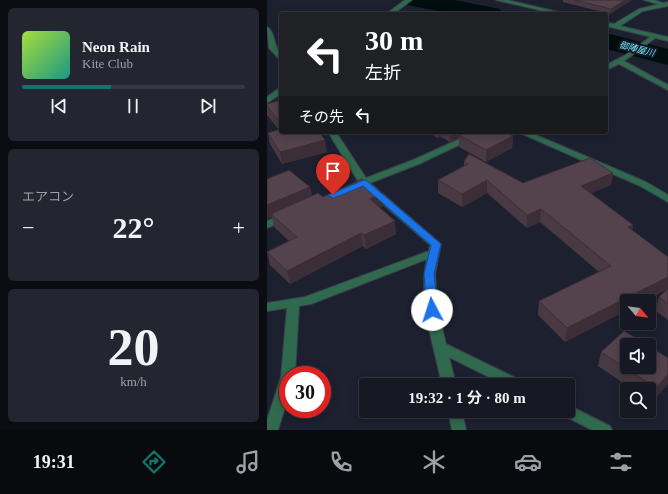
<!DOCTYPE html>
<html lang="ja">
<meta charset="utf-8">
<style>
:root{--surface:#161823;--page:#232530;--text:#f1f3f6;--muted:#9ea0a6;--line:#353741;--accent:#0f766e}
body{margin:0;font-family:"Times New Roman","Noto Sans JP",serif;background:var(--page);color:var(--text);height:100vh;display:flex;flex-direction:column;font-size:15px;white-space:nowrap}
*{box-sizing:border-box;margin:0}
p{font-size:13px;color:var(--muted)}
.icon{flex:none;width:22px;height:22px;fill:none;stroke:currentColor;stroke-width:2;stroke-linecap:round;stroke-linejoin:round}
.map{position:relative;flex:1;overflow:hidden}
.details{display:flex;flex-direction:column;gap:8px;padding:8px;background:#0c0d13;width:267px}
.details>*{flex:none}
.guide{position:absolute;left:12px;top:12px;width:329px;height:122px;border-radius:4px;box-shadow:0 2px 10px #0003,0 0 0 1px var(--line);background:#202124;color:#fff;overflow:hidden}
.needle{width:26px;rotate:119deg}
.controls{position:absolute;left:353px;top:294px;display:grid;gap:8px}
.controls a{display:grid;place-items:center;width:36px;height:36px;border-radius:4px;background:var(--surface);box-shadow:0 2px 10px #0003,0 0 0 1px var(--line);font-size:20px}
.speed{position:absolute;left:12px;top:366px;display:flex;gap:8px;font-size:20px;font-weight:700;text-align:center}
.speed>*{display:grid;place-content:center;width:52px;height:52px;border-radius:50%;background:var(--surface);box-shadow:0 2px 10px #0003,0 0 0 1px var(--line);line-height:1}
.speed .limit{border:6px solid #d22;background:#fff;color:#111}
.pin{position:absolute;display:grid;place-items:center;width:34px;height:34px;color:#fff;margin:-41px -17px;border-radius:50% 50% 50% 0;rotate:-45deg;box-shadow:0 0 4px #0007}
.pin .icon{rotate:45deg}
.me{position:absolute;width:44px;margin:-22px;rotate:355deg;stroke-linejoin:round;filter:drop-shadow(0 0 3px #0008)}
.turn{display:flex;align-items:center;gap:14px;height:84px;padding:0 20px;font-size:18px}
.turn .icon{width:52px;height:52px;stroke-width:2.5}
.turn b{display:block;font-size:28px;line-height:34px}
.then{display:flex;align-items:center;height:38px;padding:0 20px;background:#0003;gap:8px;font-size:15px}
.big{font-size:30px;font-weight:700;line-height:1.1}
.details .tile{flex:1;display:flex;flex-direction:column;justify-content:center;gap:6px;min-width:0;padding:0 14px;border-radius:6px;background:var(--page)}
.details .dial{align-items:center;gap:0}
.dial b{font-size:52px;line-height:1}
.song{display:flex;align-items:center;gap:12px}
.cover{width:48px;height:48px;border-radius:6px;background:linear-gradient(135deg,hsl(80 70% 55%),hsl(170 70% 35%))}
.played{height:4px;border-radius:2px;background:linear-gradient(90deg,var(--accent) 40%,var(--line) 40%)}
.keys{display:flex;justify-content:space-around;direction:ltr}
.heat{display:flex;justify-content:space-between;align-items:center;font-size:22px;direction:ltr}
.trip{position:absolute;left:92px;top:378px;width:216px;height:40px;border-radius:4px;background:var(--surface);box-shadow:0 2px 10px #0003,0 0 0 1px var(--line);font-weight:700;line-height:40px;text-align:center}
.tabs{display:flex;height:64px;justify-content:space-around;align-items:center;background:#090a0e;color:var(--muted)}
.tabs .icon{width:28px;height:28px}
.tabs .active{color:var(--accent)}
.tabs b{font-size:18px;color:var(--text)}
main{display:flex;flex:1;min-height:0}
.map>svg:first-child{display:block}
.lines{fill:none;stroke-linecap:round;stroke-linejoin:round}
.river{fill:#010e0f;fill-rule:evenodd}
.minor-casing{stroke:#3a3d4c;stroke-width:2}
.tertiary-casing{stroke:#3a3d4c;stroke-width:2}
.minor{fill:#306a4e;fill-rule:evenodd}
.tertiary{fill:#306a4e;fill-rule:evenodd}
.wall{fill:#483942}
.shaded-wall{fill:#3b2e36}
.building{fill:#54424d;stroke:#3b2e36}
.route{fill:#1a73e8;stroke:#114b97}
.labels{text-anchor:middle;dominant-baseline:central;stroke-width:4;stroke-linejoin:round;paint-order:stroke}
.far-water-label{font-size:9px;font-style:italic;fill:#72f1fb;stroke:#141725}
</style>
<main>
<section class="details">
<div class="tile">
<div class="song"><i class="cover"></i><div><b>Neon Rain</b><p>Kite Club</p></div></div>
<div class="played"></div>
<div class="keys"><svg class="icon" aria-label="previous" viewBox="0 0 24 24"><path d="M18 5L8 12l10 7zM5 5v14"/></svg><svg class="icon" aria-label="pause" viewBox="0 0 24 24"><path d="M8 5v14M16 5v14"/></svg><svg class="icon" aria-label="next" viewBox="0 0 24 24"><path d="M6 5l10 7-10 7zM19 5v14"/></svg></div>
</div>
<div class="tile"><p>エアコン</p>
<div class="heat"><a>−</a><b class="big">22°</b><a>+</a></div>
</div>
<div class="tile dial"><b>20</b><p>km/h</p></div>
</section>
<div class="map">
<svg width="401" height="430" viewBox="0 0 401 430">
<rect width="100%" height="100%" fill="#1d202f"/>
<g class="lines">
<g class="river">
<path d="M136,0h51l46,9 3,5h-51l-45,-9z"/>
<path d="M339,33l62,16v16l-62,-16z"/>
</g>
<defs>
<g id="minor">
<path d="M377,0h10l13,4 -3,2z"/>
<path d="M0,27c8,4 6,18 14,27v6l-2,-1 -10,-11z"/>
<path d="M386,35l5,1 -34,25 44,24v5l-49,-26 -13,6v-5l18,-9z"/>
<path d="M61,132h8l30,46 47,-18 62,-28h11l-67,32 -49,19 71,61 -6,30 3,36 8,34 76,37 2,4h-19l-56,-28 7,28h-14c-8,-40 -25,-85 -15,-126l-116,45 -12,2 -4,69h-7v23l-10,32h-11v-10l14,-43 6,-69 -20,3v-8l38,-6 124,-46 1,-6 -68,-59h-6l-2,-2 4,-3z"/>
<path d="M251,132h11l117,50 22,13v7l-28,-16z"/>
<path d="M17,214l5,3 -1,2 -21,9v-7z"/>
<path d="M301,405l42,21 2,4h-20l-29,-15 -2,-4h7z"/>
<path d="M181,411h14l4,19h-14z"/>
</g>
<g id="tertiary">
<path d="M138,0h7l-19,14h-7z"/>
<path d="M229,0h11l60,14h-11z"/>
<path d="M401,2v4l-25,5 -23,15 48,11v4l-62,-15v-4l8,2 25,-15z"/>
<path d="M11,89h3v5l-14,9v-6z"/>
</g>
</defs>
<use href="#minor" class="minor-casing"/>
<use href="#tertiary" class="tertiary-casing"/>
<use href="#minor" class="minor"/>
<use href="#tertiary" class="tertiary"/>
</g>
<g class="wall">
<path d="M296,0h69l-22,14 -47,-12z"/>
<path d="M14,100v32l46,20 -45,12 -12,-20 -2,-11 11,-3 -12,-15v-11z"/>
<path d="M160,132h79l7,4 -1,12 -26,14 -27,-15v-9l-9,4 -9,-5 -3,1z"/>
<path d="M197,161l59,22 90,-10 -2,12 -20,8 42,32 -1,6 36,26v32l-24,12h-17v9l-62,32 -27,-27 1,-14 60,-29 -59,-50 -13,6 -40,-35 -25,14 -24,-14v-13l26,-14z"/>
<path d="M0,179l43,8 2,9 11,1 60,9 -4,2 17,26 -30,15 -3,-3 -73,38 -20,-19 -3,-13 22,-11 -15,-14 -2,-10 -5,2z"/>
<path d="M401,289v31l-12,-9 3,-14z"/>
<path d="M334,352l67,6v26l-16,18 -3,-2v-11h-17l-34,-23z"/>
</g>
<g class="shaded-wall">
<path d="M358,0h7l-22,14 1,-5z"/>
<path d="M130,132h5l-5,2z"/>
<path d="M171,132h3v5l-3,1z"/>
<path d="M183,132h22l-13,3v3l-9,4z"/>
<path d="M246,136l-1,12 -26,14v-12z"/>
<path d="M58,140l2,12 -45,12 -2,-12z"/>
<path d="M346,173l-2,12 -32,13 2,-12z"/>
<path d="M220,180v13l-25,14v-13z"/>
<path d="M43,187l2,12 -41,15 1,3 -5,2v-14z"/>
<path d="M115,193l1,13 -12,6 -1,-13z"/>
<path d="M274,209l-1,13 -13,6v-13z"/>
<path d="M128,221l1,13 -30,15 -2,-14z"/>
<path d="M366,225l-2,13 -3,-11z"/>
<path d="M94,233l2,13 -73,38 -3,-13z"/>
<path d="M401,277v12l-24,12h-17v9l-62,32 2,-14z"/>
<path d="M401,374v10l-16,18 4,-14z"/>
</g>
<g class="building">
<path d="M307,0h51l-14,9z"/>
<path d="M14,100v24l-14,-18v-2z"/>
<path d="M14,129v3h38l6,8 -45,12 -12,-19z"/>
<path d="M198,132h41l7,4 -27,14 -27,-15z"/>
<path d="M202,154l54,29 67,-25 23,15 -32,13 52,39 -5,2 40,30v20l-101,51 -28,-27 72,-35 -70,-57 -14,6 -40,-35 -25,14 -24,-14 30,-16 -4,-3z"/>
<path d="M22,170l21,17 -43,18v-26z"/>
<path d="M95,179l20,14 -12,6 25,22 -31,14 -3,-2 -74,38 -20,-19 30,-15 -26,-23 47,-21 5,4z"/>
<path d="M401,289v15l-9,-7z"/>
<path d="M357,331l23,14h-20v22h22v-21l19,12v16l-12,14 -55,-36z"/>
</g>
<path class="route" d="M97,180l3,1 74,63 -7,30 4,36 -2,2h-8l-1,-2 -3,-36 7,-29 -68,-59 -27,11 -3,1 -5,-3z"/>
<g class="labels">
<g class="far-water-label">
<text transform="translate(370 49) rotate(14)">御陣屋川</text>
</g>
</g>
</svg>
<div class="controls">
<a><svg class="needle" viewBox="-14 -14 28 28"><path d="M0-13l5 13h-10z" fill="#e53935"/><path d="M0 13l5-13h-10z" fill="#9ea0a6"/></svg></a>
<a><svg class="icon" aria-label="sound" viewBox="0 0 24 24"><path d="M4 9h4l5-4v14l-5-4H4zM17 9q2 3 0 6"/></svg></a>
<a><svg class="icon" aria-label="search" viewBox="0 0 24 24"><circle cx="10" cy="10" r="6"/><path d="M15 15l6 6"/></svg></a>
</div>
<div class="speed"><div class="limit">30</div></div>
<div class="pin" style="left:66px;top:195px;background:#d93025"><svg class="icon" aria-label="arrive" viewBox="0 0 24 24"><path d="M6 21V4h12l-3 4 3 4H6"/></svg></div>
<svg class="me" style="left:165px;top:310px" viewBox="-20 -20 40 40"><circle r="19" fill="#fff"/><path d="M0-13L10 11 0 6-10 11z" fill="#1a73e8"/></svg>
<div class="trip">19:32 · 1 分 · 80 m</div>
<div class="guide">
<div class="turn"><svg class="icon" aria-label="left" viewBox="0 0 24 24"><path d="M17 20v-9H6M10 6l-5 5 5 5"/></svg><div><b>30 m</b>左折</div></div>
<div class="then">その先<svg class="icon" aria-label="left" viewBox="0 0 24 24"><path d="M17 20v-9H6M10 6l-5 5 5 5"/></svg></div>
</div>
</div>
</main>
<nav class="tabs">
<b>19:31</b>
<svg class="icon active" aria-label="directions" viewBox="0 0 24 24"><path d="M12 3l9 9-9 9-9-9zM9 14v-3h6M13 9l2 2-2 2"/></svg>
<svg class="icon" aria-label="music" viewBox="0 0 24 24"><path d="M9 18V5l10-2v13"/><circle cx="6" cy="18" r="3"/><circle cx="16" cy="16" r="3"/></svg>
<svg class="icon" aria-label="phone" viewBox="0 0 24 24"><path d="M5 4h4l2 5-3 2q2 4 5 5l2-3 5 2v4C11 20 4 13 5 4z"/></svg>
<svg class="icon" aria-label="climate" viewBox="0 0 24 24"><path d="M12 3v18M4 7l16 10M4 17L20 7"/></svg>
<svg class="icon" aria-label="car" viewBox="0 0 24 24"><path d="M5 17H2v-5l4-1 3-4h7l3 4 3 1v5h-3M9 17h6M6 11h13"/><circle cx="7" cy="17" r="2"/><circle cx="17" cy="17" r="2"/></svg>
<svg class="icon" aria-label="filters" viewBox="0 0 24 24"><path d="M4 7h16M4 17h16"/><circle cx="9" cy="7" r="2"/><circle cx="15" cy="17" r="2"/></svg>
</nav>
